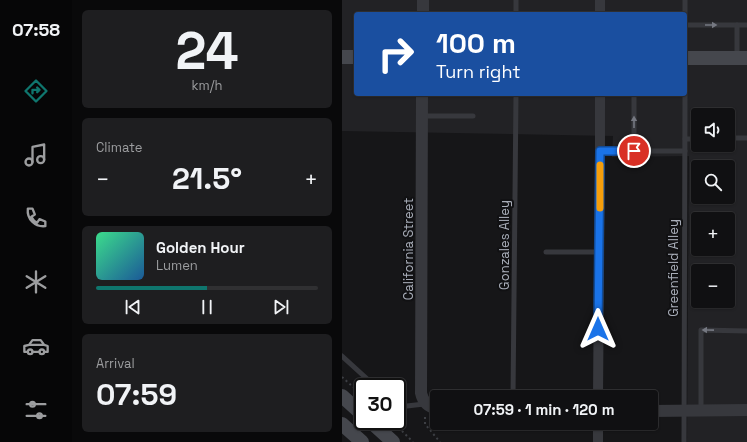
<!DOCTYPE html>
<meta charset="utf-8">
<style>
:root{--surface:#101012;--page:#1e1e20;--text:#f1f3f6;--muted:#9c9d9f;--line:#303032;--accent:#0f766e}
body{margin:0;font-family:"Space Grotesk",sans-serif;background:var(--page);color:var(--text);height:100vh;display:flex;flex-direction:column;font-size:15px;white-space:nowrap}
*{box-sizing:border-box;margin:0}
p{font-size:13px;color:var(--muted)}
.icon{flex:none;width:22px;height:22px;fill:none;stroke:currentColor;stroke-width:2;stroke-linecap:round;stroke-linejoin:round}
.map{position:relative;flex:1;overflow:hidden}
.side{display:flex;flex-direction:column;gap:10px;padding:10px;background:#09090a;width:270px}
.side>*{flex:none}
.hud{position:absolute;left:12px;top:12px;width:333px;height:84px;border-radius:4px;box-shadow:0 1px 3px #0004,0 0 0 1px var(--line);background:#1a4fa0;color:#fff;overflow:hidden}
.controls{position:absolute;left:349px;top:108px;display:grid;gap:8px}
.controls a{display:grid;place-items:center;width:44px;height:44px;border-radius:4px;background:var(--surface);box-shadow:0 1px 3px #0004,0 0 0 1px var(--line);font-size:20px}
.speed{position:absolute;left:12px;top:378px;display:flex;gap:8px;font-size:20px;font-weight:700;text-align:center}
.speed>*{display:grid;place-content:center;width:52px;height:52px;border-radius:50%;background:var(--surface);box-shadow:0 1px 3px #0004,0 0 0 1px var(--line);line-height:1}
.speed .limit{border:2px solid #111;border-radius:6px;background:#fff;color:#111}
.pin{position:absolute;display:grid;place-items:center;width:34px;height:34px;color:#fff;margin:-17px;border:2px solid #fff;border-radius:50%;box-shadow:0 1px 4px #0007}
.me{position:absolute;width:44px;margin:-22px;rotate:0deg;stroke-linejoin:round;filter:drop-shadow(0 0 3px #0008)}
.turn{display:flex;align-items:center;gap:14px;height:84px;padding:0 16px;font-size:18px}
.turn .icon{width:52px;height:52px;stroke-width:2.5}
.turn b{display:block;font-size:28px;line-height:34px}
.big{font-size:30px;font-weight:700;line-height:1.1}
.side .widget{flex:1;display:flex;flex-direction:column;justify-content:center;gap:6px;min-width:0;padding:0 14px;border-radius:6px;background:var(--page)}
.side .dial{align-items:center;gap:0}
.dial b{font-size:52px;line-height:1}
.song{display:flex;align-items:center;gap:12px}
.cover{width:48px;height:48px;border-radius:6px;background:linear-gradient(135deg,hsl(150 70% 55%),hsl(210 70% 35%))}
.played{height:4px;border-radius:2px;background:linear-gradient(90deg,var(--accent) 50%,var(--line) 50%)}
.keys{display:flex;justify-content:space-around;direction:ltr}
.heat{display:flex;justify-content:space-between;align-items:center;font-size:22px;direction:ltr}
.trip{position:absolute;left:88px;top:390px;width:228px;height:40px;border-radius:4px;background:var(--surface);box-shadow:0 1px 3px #0004,0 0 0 1px var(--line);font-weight:700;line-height:40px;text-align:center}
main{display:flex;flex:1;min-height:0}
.dock{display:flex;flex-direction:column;width:72px;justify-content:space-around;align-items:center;background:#060607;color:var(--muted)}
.dock .icon{width:28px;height:28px}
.dock .on{color:var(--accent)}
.dock b{font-size:18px;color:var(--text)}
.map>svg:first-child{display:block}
.built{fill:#222225;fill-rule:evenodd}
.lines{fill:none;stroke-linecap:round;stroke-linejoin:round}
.path{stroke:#3d3f44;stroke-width:2;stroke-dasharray:2 3;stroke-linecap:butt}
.service{stroke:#37383d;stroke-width:5}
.minor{stroke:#37383d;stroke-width:10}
.tertiary{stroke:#37383d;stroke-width:12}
.secondary{stroke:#45474d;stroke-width:14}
.oneway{fill:#757881}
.route-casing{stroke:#114b97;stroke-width:10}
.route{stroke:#1a73e8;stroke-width:7}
.slow{stroke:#f59e0b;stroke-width:7}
.labels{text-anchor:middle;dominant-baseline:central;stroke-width:4;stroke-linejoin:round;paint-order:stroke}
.street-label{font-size:13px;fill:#a8adb8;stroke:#111113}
</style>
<main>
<nav class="dock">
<b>07:58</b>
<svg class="icon on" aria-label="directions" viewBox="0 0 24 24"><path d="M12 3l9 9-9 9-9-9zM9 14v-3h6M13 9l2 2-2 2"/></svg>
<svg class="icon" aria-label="music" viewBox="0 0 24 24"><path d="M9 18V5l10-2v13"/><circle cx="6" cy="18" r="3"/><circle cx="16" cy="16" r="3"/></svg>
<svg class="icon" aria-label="phone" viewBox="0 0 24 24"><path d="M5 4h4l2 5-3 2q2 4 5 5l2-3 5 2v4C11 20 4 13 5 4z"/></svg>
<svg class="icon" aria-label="climate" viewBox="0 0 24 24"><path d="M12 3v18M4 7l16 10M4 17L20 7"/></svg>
<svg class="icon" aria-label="car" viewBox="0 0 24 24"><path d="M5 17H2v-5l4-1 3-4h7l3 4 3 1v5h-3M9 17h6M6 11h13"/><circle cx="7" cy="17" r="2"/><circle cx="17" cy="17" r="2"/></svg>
<svg class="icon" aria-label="filters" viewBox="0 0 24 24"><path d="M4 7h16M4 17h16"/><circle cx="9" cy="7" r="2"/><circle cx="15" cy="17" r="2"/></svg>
</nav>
<section class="side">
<div class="widget dial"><b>24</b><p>km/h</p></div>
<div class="widget"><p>Climate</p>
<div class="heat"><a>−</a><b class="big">21.5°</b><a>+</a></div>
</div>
<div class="widget">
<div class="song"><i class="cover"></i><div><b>Golden Hour</b><p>Lumen</p></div></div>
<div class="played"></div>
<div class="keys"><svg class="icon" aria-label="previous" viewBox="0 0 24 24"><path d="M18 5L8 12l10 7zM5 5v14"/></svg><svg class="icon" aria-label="pause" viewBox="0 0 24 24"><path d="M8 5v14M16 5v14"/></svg><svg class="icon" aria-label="next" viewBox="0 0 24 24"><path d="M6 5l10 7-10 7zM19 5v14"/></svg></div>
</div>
<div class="widget"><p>Arrival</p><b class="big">07:59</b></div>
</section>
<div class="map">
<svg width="405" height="442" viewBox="0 0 405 442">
<rect width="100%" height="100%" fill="#161618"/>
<path class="built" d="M0,0h405v442h-60l2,-286 -77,1 1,-21 -271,-5zM14,14h329v80h-329zM356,115h30v30h-30zM356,167h30v30h-30zM356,219h30v30h-30zM356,271h30v30h-30z"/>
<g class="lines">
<g class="path">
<path d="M0,377l21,19"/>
<path d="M83,417v7l15,18"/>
<path d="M60,431l11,11"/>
</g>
<g class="service">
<path d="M174,0v14"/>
<path d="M343,25h62"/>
<path d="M343,35v-35"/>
<path d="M395,58v-33"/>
<path d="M81,116h50"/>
<path d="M386,138h19"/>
<path d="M343,139h13"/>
<path d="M258,151h85"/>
<path d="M292,151v-57"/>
<path d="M204,252h53"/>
<path d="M0,356l34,31"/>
<path d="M171,397l3,-303"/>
<path d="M55,404l10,2 17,-2"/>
<path d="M359,410v-80l46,1"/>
<path d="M342,442l1,-348"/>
</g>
<g class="minor">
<path d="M258,14v-14"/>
<path d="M256,397l2,-246v-57"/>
<path d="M256,442v-19"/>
</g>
<g class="tertiary">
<path d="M81,14v-14"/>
<path d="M80,94l-1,299c2,9 7,14 16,16"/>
<path d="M309,411l96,-1"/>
</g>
<g class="secondary">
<path d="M0,57h14"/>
<path d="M343,58h62"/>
<path d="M0,396l21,19"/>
<path d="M28,421l23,21"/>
<path d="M0,424l20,18"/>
</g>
</g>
<defs><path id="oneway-solid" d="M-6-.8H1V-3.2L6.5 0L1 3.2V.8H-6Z"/></defs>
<g class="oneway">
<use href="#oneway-solid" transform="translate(369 25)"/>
<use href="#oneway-solid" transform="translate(292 122) rotate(-90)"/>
<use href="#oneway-solid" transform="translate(366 330) rotate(-179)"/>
</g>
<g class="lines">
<defs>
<path id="route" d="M256,329l2,-178h34"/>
</defs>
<use href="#route" class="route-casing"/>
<use href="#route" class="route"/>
<path class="slow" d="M258,208v-43"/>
</g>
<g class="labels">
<g class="street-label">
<text transform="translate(162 245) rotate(-90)">Gonzales Alley</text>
<text transform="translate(66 249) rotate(-90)">California Street</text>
<text transform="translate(331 268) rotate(-90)">Greenfield Alley</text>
</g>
</g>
</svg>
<div class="controls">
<a><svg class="icon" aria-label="sound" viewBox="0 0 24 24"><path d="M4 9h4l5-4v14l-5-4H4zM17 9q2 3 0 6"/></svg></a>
<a><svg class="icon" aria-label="search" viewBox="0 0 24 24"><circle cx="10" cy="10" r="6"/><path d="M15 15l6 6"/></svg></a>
<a>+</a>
<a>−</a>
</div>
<div class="speed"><div class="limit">30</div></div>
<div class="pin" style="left:292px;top:151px;background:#d93025"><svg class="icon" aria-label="arrive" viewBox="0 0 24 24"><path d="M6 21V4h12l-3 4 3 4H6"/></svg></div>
<svg class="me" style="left:256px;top:329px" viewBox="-20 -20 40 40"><path d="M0-17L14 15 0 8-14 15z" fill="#1a73e8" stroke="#fff" stroke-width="4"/></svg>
<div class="trip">07:59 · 1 min · 120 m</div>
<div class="hud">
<div class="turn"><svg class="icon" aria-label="right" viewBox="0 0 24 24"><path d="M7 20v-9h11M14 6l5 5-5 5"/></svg><div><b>100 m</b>Turn right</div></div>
</div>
</div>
</main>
